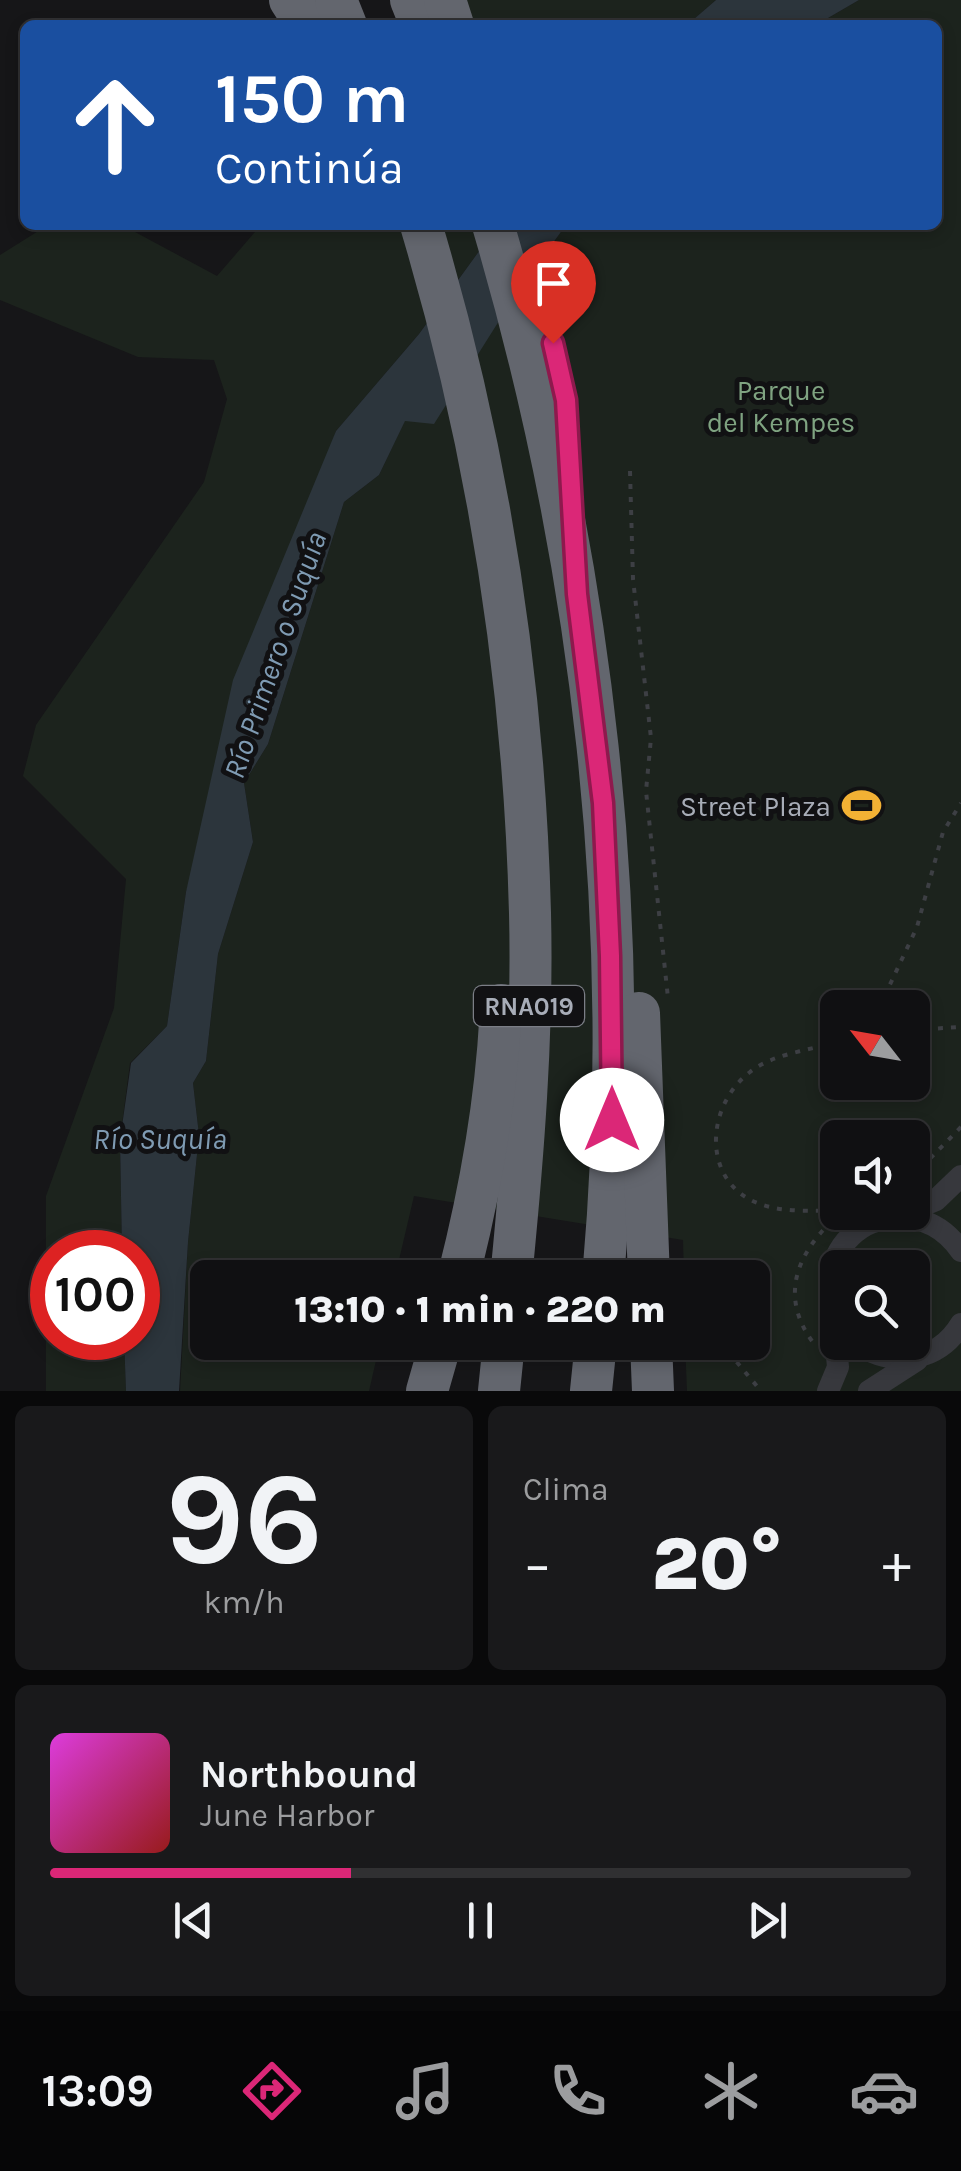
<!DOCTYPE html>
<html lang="es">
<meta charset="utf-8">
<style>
:root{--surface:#101012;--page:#19191b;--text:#f1f3f6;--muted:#9c9d9f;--line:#303032;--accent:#db2777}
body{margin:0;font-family:Karla,sans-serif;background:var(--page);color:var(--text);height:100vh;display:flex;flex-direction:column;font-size:38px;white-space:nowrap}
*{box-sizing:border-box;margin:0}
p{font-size:32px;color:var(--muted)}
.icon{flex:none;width:55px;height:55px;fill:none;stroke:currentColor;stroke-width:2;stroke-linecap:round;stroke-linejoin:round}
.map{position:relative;height:1391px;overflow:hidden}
.drawer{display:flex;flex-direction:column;gap:15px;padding:15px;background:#09090a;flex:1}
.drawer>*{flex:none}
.guide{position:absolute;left:20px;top:20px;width:922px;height:210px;border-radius:15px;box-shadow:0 5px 15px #0003,0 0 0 2px var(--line);background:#1a4fa0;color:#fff;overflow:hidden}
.needle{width:65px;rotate:301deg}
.buttons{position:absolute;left:820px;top:990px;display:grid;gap:20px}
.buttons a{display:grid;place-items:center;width:110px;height:110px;border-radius:15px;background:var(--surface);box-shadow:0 5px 15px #0003,0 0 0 2px var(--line);font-size:50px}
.speed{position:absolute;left:30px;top:1230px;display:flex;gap:20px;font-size:50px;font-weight:700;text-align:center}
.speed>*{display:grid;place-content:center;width:130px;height:130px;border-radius:50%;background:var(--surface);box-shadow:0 5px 15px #0003,0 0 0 2px var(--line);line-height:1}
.speed .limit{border:15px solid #d22;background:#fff;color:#111}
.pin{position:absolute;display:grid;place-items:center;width:85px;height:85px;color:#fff;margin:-102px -42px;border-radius:50% 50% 50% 0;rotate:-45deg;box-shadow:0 0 10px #0007}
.pin .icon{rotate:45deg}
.me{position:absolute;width:110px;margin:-55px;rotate:0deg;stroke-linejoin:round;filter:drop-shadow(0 0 8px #0008)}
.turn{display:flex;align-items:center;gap:35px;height:210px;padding:0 30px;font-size:45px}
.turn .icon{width:130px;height:130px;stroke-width:2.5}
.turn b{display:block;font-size:70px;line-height:85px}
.big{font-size:75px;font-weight:800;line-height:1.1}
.drawer .card{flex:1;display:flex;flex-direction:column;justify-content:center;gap:15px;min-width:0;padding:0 35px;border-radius:15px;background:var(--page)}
.drawer .dial{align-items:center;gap:0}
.dial b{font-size:130px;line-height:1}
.song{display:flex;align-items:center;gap:30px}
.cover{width:120px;height:120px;border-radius:15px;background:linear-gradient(135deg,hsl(300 70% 55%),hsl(0 70% 35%))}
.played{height:10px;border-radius:5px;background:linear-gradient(90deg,var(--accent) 35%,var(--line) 35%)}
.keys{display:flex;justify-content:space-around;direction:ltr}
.heat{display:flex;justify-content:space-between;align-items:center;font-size:55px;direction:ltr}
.drawer .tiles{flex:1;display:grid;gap:15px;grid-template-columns:1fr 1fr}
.card:last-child{grid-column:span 2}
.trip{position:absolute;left:190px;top:1260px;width:580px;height:100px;border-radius:15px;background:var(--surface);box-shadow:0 5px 15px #0003,0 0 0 2px var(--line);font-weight:800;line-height:100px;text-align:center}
.tabs{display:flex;height:160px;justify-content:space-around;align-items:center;background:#060607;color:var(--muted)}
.tabs .icon{width:70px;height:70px}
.tabs .selected{color:var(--accent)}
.tabs b{font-size:45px;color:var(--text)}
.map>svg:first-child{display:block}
.green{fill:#1c231d;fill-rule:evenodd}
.water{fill:#2c353c}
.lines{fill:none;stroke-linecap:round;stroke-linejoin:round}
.path{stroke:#3d3f44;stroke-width:4;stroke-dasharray:5 8;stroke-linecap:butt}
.street{stroke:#37383d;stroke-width:22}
.highway{stroke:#63666e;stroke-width:42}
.route-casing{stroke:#8e194d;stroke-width:25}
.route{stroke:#db2777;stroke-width:18}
.labels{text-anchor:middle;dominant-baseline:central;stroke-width:10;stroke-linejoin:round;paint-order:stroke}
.shield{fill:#111113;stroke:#7b7e86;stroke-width:2.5}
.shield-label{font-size:25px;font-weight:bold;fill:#a8adb8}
.park-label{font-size:28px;fill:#7fa381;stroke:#111113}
.poi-label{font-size:28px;fill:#a8adb8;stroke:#111113;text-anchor:end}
.water-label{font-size:30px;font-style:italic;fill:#7f9bb3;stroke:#111113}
</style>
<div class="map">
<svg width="961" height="1391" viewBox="0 0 961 1391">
<rect width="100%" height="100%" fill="#161618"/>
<g class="green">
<path d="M448,0h268l-29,25h-259z"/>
<path d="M859,0h102v1391h-274l-2,-48 67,-1v-64l-68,-1 -1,-37 -269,-44 -19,81 -187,1v64l172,1 -11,48h-189l8,-149 11,-107 -6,-52 13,-22 12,-107 35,-112 -9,-59 24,-39 76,-242 35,-27 26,-55 111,-126 50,-69h372v-200h-122zM838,1008h74v74h-74zM838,1138h74v74h-74zM838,1268h74v74h-74z"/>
<path d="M48,225h74l95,51 44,-51h237l-79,109 -83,97 -150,461 -19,134 -37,37 -10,77 2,112h-70v86h72l2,53h-80v-195l68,-188 12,-129 -103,-103 13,-51 168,-243 23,-83 -13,-39 -76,-3 -138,-57v-45z"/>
</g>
<g class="water">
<path d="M716,0h143l-43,25h-129z"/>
<path d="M498,225h68l-50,69 -82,130 -29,-3 -26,54 -35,27 -76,242 -24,39 9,59 -35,112 -12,107 -13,22 6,52 -11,107 -9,149h-53l-2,-53h14v-86h-16l-2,-112 11,-77 36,-37 19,-134 47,-212 103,-249 83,-97z"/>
</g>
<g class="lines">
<g class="path">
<path d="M630,471l3,108 18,159 -5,53 22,207"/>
<path d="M879,1008l38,-81 26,-95 18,-29"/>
<path d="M912,1030l49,-3"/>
<path d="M838,1042c-28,8 -66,12 -88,30 -45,34 -49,111 10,132 24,9 53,6 78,7"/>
<path d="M912,1177l49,-50"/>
<path d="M812,1341c-31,-43 -17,-84 19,-119"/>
<path d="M720,1342l41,49"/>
</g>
<g class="street">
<path d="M912,1210l24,-10 25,-24"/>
<path d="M897,1216c28,2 48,12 64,35"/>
<path d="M838,1321c-18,-31 -7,-73 23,-93 14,-9 31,-10 46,-16"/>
<path d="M854,1342c36,25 83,22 107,-18"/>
<path d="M828,1391l10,-24 -5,-54"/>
<path d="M869,1391l48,-31"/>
</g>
<g class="highway">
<path d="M290,0l16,25"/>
<path d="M336,0l10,25"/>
<path d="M411,0l10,25"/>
<path d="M445,0l8,25"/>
<path d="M421,225c67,224 103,455 109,688 3,122 -7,244 -19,365"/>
<path d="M493,225c100,339 142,700 110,1053"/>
<path d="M639,1013l10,265"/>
<path d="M458,1278c23,-90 39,-181 43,-273"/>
<path d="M651,1342l2,49"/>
<path d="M427,1391l14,-49"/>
<path d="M499,1391l5,-49"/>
<path d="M591,1391l5,-49"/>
</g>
</g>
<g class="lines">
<defs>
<path id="route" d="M553,343l13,57 11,194 26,209 7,153 2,164"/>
</defs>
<use href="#route" class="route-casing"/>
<use href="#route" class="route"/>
</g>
<defs>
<symbol id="stadium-bare" viewBox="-9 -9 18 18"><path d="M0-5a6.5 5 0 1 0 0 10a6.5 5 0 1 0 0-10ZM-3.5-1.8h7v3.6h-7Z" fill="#f2b134" stroke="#111113" stroke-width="2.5" paint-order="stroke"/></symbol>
</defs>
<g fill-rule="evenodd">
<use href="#stadium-bare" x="834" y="778" width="55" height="55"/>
</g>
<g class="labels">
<rect class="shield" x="474" y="986" width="110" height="40" rx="8"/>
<g class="shield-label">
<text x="529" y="1006">RNA019</text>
</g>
<g class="park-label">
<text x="781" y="390">Parque<tspan x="781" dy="32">del Kempes</tspan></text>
</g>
<g class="poi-label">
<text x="831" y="806">Street Plaza</text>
</g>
<g class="water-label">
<text transform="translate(275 655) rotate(-71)">Río Primero o Suquía</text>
<text x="160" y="1139">Río Suquía</text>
</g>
</g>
</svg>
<div class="buttons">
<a><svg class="needle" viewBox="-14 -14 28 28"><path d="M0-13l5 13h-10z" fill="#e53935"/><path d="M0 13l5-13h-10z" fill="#9c9d9f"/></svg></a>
<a><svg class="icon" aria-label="sound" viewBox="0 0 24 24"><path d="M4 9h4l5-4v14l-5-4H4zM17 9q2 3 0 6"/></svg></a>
<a><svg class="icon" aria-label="search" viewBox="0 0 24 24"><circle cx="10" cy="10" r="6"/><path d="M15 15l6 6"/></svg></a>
</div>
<div class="speed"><div class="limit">100</div></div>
<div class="pin" style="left:553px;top:343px;background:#d93025"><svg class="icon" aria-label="arrive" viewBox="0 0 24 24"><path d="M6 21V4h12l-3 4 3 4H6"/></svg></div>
<svg class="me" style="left:612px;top:1120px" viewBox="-20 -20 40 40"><circle r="19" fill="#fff"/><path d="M0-13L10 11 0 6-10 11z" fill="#db2777"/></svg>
<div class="trip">13:10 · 1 min · 220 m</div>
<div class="guide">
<div class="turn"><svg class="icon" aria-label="ahead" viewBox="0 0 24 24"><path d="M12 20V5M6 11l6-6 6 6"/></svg><div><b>150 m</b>Continúa</div></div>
</div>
</div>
<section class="drawer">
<div class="tiles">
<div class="card dial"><b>96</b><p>km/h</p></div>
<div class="card"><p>Clima</p>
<div class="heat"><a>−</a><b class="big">20°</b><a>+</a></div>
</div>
<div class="card">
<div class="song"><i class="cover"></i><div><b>Northbound</b><p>June Harbor</p></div></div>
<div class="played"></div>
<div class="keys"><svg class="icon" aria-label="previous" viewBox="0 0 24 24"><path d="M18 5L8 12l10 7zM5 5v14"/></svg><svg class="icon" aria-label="pause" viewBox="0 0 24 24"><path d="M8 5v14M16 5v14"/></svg><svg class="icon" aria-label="next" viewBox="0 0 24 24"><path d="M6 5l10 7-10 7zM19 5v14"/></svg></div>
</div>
</div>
</section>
<nav class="tabs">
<b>13:09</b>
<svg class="icon selected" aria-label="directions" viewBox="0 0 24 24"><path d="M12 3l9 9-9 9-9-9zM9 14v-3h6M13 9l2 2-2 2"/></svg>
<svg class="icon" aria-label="music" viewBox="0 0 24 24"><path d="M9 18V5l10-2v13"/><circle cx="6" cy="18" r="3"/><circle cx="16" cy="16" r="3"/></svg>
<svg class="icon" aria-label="phone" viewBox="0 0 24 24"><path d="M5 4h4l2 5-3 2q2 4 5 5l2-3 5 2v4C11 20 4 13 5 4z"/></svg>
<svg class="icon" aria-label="climate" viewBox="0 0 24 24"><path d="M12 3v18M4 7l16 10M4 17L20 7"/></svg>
<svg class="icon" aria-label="car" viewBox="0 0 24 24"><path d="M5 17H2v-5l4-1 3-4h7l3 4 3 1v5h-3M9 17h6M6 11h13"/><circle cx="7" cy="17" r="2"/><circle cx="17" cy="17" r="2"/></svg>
</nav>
